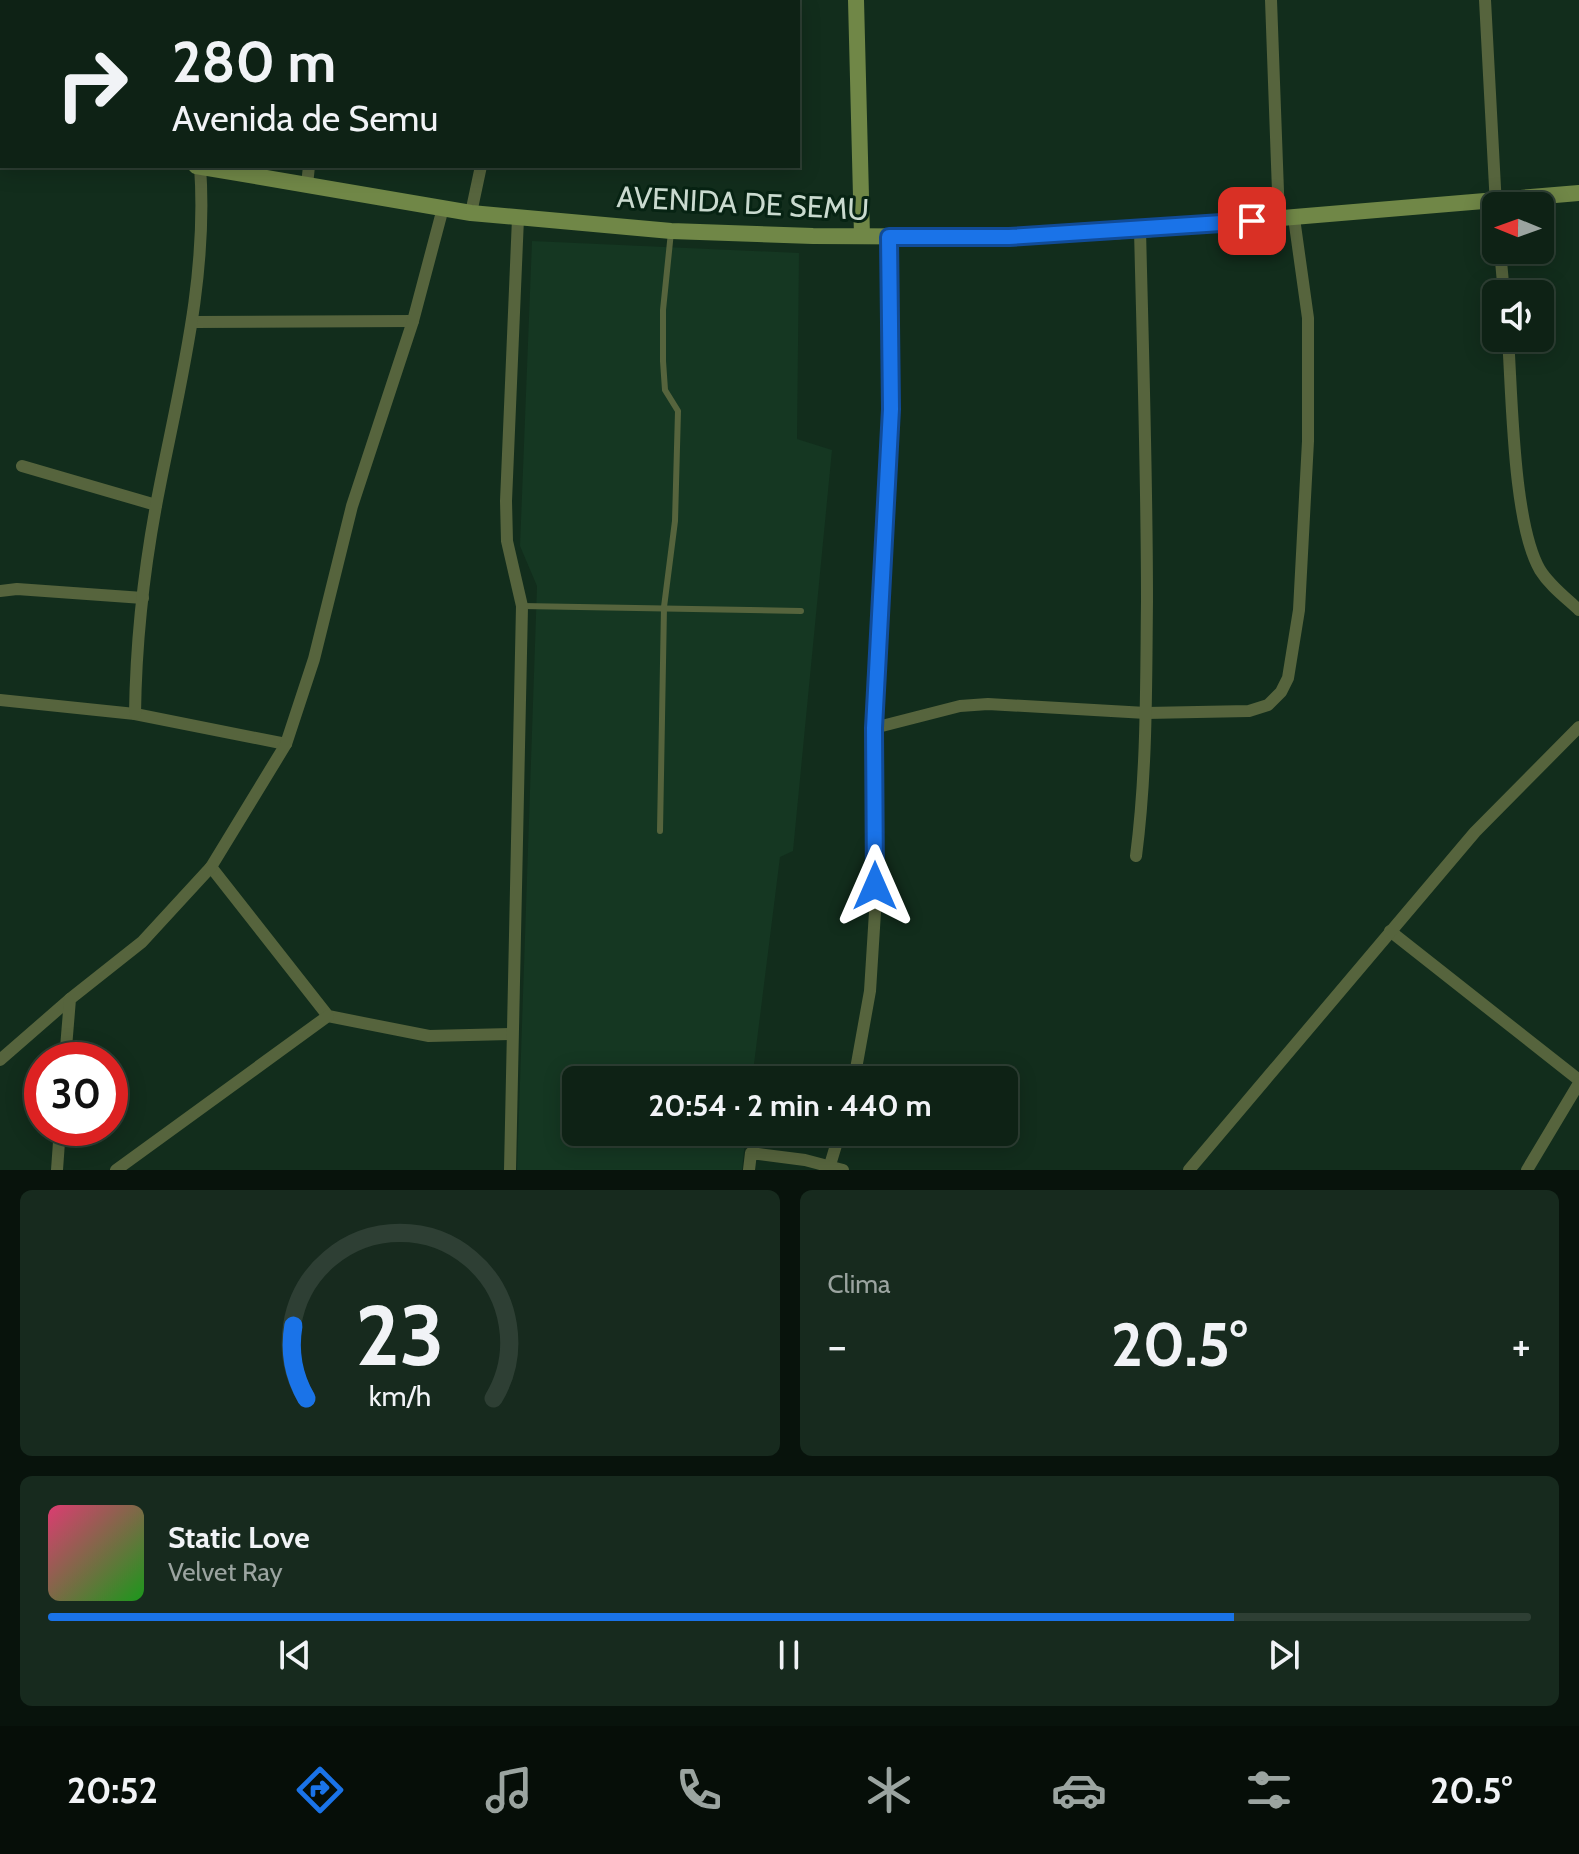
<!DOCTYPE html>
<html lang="es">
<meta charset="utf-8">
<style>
:root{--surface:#0e2215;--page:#172a1e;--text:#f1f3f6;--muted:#9ba4a0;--line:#2e3f34;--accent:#1a73e8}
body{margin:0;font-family:Cabin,sans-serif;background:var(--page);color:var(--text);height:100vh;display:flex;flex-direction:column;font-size:30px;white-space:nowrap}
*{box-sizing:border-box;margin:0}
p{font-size:26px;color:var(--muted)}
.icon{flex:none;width:44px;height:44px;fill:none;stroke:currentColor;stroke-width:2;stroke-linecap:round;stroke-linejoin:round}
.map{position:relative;height:1170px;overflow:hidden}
.panel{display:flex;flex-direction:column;gap:20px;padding:20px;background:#08130c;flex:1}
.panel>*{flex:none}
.banner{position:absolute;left:0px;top:0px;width:800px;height:168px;box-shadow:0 4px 20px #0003,0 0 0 2px var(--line);background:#0e2215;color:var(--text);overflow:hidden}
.needle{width:52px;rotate:271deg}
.buttons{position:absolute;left:1482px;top:192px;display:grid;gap:16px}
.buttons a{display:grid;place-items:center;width:72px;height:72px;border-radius:12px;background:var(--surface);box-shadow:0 4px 20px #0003,0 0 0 2px var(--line);font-size:40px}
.speed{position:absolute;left:24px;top:1042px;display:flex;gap:16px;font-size:40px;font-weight:700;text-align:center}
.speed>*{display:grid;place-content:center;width:104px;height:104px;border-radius:50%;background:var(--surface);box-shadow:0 4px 20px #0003,0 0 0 2px var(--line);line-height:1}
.speed .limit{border:12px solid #d22;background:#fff;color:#111}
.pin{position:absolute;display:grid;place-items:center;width:68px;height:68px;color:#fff;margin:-34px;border-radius:16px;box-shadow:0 4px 12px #0006}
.me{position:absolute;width:88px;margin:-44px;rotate:0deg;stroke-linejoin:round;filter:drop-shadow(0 0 6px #0008)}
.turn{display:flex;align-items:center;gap:28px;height:168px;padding:0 40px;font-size:36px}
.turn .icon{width:104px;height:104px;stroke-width:2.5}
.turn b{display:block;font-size:56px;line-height:68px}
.big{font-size:60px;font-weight:800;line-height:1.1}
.panel .tile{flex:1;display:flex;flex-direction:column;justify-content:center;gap:12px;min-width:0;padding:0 28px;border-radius:12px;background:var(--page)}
.panel .dial{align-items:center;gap:0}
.dial svg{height:208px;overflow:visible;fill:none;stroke:var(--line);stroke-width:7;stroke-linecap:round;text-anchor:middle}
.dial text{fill:var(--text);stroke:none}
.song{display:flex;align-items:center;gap:24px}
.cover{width:96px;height:96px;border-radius:12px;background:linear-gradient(135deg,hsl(340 70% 55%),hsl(120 70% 35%))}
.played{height:8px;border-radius:4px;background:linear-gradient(90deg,var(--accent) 80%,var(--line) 80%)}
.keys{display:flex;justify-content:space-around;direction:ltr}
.heat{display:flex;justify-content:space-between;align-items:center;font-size:44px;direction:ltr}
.panel .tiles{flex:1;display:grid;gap:20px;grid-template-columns:1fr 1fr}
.tile:last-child{grid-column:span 2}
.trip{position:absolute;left:562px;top:1066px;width:456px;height:80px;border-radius:12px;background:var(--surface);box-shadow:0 4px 20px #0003,0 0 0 2px var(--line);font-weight:800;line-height:80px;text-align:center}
.tabs{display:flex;height:128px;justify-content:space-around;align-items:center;background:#060e08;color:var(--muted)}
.tabs .icon{width:56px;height:56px}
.tabs .selected{color:var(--accent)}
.tabs b{font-size:36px;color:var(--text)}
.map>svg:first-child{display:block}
.built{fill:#153722}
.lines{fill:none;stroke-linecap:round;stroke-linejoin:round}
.lane{stroke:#56643d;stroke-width:6}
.street{stroke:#56643d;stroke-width:12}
.secondary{stroke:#708747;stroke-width:16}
.route-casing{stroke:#114b97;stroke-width:20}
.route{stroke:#1a73e8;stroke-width:14}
.labels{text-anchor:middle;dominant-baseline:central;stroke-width:6;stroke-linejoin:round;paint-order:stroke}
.street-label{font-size:30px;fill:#cadacf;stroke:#072313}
</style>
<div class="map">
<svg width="1579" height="1170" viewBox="0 0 1579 1170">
<rect width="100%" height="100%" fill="#122d1c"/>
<path class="built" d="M532,241l267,12 -2,186 35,11 -39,401 -13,6 -28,223h-176v52h170l-4,38h-225l20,-584 -17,-40z"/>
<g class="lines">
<g class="lane">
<path d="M522,606l279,5"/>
<path d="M660,831l4,-224 11,-86 3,-110 -13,-21 -2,-29v-51l8,-78"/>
</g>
<g class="street">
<path d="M1271,0l8,219"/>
<path d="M1485,0l11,206"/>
<path d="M106,2v-2"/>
<path d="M217,2v-2"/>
<path d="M331,2v-2"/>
<path d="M512,2l1,-2"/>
<path d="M307,185l2,-19"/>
<path d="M471,213l10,-47"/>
<path d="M1500,250l4,44"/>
<path d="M194,322l219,-1"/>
<path d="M1508,338c4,57 5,186 32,232 10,16 25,27 39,40"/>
<path d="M22,466l134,39"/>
<path d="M0,591l17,-2 126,9"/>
<path d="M0,700l135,14 151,30"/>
<path d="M135,714c1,-77 10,-154 25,-229 21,-106 48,-210 40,-319"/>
<path d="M874,728l86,-22 28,-2 158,9 103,-2 19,-6 13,-13 7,-14 11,-68 9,-169v-123l-14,-100"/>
<path d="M1136,856c11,-85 10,-169 11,-255 0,-123 -4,-247 -7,-371"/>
<path d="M211,867l117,149 101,20 83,-2"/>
<path d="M1390,931l189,149"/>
<path d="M0,1060l70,-61"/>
<path d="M65,1060l5,-61 72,-57 69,-75 75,-123 28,-85 38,-153 61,-185 30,-113"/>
<path d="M854,1080l16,-89 5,-79 -1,-184 17,-319 -2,-172"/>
<path d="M830,1165l10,-33"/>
<path d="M57,1170l3,-42"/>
<path d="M116,1170l212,-154"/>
<path d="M510,1170l12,-564 -15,-65 -1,-40 12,-283"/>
<path d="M749,1170l2,-17 54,7 38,10"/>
<path d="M1189,1170l286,-338 104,-105"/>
<path d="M1527,1170l52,-87"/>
</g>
<g class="secondary">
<path d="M856,0l6,236"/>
<path d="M0,151h2"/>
<path d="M196,166l275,47 200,18 142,5 196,1 131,-7 439,-37"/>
</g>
</g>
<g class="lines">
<defs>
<path id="route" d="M875,886l-1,-158 17,-319 -2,-172h120l243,-16"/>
</defs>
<use href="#route" class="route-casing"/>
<use href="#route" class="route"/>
</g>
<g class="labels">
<g class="street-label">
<text transform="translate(743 203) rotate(3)">AVENIDA DE SEMU</text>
</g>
</g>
</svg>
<div class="buttons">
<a><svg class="needle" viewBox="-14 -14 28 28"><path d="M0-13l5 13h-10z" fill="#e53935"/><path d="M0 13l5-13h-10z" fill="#9ba4a0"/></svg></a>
<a><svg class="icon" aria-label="sound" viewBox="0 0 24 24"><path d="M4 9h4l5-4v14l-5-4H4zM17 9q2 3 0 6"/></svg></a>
</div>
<div class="speed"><div class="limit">30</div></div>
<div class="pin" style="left:1252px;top:221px;background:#d93025"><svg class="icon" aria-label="arrive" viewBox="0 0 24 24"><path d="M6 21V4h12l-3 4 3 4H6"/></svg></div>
<svg class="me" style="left:875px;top:886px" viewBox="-20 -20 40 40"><path d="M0-17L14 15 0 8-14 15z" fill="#1a73e8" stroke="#fff" stroke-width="4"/></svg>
<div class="trip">20:54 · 2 min · 440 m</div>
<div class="banner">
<div class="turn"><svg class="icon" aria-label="right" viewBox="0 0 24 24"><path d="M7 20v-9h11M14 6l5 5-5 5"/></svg><div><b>280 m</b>Avenida de Semu</div></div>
</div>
</div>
<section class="panel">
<div class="tiles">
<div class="tile dial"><svg viewBox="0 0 100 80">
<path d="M14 69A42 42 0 1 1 86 69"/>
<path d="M14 69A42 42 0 0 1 9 41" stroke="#1a73e8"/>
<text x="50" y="56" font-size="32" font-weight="700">23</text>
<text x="50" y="72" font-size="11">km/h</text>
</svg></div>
<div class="tile"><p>Clima</p>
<div class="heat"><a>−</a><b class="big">20.5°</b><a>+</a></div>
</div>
<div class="tile">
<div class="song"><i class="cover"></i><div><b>Static Love</b><p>Velvet Ray</p></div></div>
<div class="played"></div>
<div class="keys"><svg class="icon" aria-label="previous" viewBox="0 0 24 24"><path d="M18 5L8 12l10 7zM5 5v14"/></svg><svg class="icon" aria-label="pause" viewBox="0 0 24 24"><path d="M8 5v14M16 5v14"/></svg><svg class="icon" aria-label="next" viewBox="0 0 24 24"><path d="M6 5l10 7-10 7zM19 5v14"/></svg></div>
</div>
</div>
</section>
<nav class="tabs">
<b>20:52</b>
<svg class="icon selected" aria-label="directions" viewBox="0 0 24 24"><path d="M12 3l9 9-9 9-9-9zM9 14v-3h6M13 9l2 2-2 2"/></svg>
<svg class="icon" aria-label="music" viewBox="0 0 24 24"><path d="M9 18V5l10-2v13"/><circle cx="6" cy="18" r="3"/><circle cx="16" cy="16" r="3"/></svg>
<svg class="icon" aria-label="phone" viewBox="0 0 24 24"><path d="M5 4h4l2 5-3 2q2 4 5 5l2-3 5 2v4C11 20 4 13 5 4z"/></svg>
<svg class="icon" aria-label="climate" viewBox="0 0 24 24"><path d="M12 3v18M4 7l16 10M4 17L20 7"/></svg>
<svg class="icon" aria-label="car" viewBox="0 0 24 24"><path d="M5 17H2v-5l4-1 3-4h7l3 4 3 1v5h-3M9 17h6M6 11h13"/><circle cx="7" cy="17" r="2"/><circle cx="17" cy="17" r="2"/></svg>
<svg class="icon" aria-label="filters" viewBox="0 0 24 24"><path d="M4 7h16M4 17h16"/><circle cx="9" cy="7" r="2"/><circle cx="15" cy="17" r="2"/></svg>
<b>20.5°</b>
</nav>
